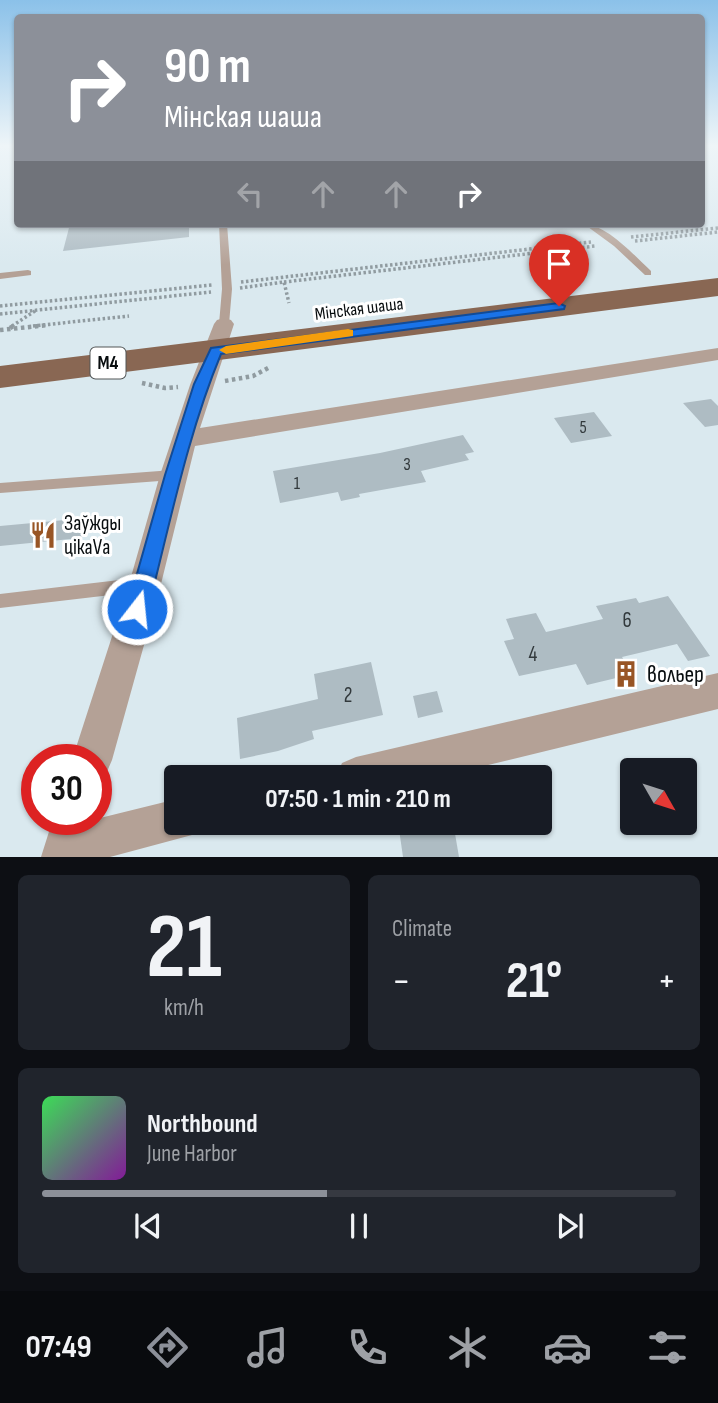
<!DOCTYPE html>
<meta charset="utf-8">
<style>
:root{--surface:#171b24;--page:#20242c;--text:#f1f3f6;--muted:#9ea1a6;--line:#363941;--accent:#8c9099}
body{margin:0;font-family:"Sofia Sans Condensed",sans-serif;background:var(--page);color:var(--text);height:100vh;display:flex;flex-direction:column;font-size:26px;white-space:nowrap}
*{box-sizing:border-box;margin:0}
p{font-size:23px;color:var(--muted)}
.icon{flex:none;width:38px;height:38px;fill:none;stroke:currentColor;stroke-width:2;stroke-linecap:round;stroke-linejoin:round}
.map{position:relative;height:857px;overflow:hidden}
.drawer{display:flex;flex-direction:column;gap:18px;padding:18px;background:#0d0f14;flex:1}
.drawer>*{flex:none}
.banner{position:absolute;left:14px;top:14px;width:691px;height:214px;border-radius:7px;box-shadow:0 2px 5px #0004;background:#8c9099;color:#fff;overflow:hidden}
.needle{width:46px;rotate:129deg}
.tools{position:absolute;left:620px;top:758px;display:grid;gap:14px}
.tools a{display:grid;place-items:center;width:77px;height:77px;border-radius:7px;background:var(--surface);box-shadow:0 2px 5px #0004;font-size:35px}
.speed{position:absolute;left:21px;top:744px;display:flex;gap:14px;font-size:35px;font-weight:700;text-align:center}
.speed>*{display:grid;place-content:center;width:91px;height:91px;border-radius:50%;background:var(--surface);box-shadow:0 2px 5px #0004;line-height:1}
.speed .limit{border:10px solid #d22;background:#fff;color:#111}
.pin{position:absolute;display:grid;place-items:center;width:60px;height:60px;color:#fff;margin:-72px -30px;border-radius:50% 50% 50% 0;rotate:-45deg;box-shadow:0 0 7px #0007}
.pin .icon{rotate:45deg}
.me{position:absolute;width:77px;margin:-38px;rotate:16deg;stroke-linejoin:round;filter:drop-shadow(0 0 5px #0008)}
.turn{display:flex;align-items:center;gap:24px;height:147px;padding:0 35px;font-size:32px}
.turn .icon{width:91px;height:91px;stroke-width:2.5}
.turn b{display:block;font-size:49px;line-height:60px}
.lanes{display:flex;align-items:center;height:66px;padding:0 35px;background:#0003;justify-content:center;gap:35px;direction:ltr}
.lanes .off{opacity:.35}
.big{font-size:52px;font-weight:700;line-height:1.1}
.drawer .tile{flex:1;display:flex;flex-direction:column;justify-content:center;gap:10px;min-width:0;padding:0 24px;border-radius:10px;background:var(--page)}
.drawer .dial{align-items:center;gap:0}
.dial b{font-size:91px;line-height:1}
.song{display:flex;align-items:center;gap:21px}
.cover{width:84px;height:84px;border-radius:10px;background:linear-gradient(135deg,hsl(130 70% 55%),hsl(290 70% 35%))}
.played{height:7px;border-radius:4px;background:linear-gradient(90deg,var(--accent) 45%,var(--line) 45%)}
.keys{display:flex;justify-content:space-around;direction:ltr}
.heat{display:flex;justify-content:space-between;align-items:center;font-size:38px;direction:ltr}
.drawer .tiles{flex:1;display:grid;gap:18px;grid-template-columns:1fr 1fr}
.tile:last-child{grid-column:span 2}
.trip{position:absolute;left:164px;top:765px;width:388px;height:70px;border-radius:7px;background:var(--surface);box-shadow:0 2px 5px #0004;font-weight:700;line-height:70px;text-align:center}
.dock{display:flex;height:112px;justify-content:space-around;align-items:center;background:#090b0e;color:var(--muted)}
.dock .icon{width:49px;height:49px}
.dock .on{color:var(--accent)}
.dock b{font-size:32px;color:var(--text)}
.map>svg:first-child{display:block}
.building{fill:#aebcc3}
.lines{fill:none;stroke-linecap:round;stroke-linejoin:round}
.path-far1{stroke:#909ba0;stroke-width:3.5;stroke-dasharray:2.5 2.5;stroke-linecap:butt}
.path{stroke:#909ba0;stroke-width:4.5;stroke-dasharray:3.5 3.5;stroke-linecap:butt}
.lane{fill:#b4a196;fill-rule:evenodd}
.street{fill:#b4a196;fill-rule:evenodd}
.primary{fill:#896753;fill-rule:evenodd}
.route{fill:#1a73e8;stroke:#114b97;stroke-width:2}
.slow{fill:#f59e0b}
.labels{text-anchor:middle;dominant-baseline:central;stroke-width:6;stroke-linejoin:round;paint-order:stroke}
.far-street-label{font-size:18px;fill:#080d0f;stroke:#fff}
.number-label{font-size:18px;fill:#32393c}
.shield{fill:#fff;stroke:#525657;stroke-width:2}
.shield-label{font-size:19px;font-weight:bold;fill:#080d0f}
.poi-label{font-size:21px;fill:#080d0f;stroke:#fff;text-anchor:start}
.near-number-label{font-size:21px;fill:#32393c}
.near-poi-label{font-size:24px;fill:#080d0f;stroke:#fff;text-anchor:start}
</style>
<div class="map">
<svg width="718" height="857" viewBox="0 0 718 857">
<rect width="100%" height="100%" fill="#dae9ef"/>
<g class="building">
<path d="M70,224h119v13l-126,14z"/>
<path d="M711,399l7,7v19l-13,2 -22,-24z"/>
<path d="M594,412l18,24 -41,7 -17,-25z"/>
<path d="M463,435l11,17 -9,2 4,6 -48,11 5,11 -67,12 1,3 -19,4 -3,-9 -58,11 -7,-32 107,-18z"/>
<path d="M87,518l-6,20 -81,8v-20z"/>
<path d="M668,596l42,60 -22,5 -11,-17 -55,13 11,17 -46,11 -11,-21 -57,12 -15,-35 10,-2 -8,-20 30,-6 10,19 57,-13 -7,-13 40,-8 3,5z"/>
<path d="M371,662l12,53 -71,16 2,8 -36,12 -38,8 -3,-41 81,-19 -4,-25z"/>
<path d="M437,691l6,21 -25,6 -5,-22z"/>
<path d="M453,822l6,35h-56l-4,-28z"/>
</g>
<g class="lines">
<g class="path-far1">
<path d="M631,237l87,-9"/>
<path d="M635,241l83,-9"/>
<path d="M241,282l350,-40"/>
<path d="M284,282l311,-36"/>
<path d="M240,288l44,-6 5,21"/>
<path d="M0,306l212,-21"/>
<path d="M0,314l211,-22"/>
<path d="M12,326l23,-15"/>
<path d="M33,326l96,-10"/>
</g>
<g class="path">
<path d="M10,328l5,-3"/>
<path d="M0,330l49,-5"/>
<path d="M225,381l28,-5 17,-9"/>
<path d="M142,383l23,5 13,-1"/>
</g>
<g class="lane">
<path d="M219,224h8l5,65 -3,35 -5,3 -5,-3 3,-35z"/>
<path d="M584,224c22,0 51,32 67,47v4h-6l-31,-29z"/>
<path d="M28,270l3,1v4l-31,4v-6z"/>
<path d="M173,470l5,2 2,3 -2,3 -5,2 -173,13v-10z"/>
<path d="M145,577l6,2 2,5 -2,5 -6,2 -145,17v-14z"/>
</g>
<g class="street">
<path d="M224,318l7,2 3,4 -34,104 518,-80v12l-523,86 -34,138 -49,176 -6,14 -10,4v-18h-24l57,-176 31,-109 30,-90 24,-61 3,-4z"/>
<path d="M718,673v36l-279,68h-103l6,-14 14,-6z"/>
<path d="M177,799v23h20l-5,13 -82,22h-69l12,-38h43z"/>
</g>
<path class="primary" d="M718,278v18l-718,92v-22z"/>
</g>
<linearGradient id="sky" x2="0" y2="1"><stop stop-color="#8bc1e9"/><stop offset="0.55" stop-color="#eef5f8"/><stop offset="1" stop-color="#eef5f8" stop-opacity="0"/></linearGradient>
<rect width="718" height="265" fill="url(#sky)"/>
<path class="route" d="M559,303l6,3 -1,3 -343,45c-34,82 -51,170 -73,255l-3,7 -8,3 -7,-3 -3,-7 38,-134 29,-91 17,-36z"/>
<path class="slow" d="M348,329l5,1v6l-127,18 -7,-4 7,-4z"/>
<defs>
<symbol id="restaurant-bare" viewBox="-9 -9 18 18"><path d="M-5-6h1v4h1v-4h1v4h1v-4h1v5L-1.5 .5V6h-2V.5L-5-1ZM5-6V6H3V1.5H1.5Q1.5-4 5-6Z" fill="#985525" stroke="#fff" stroke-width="2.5" paint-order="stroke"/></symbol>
<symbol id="building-bare" viewBox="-9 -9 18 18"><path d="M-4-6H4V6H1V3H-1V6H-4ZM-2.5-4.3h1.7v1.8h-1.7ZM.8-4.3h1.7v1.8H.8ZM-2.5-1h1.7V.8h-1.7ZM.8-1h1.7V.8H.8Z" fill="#985525" stroke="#fff" stroke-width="2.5" paint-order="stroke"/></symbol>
</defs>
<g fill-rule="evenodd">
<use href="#restaurant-bare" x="24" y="516" width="38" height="38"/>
<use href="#building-bare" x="607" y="655" width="38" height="38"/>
</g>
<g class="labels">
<g class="far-street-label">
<text transform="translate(359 309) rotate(-7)">Мінская шаша</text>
</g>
<g class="number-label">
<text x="583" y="427">5</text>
<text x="407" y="464">3</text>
<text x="297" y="483">1</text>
</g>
<rect class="shield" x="90.5" y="347.5" width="35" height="31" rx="5"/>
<g class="shield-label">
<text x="108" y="363">М4</text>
</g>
<g class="poi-label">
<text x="64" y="523">Заўжды<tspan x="64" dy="24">цікаVа</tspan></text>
</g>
<g class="near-number-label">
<text x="627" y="620">6</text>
<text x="533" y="654">4</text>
<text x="348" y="695">2</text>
</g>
<g class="near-poi-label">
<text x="647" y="674">вольер</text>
</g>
</g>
</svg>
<div class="tools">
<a><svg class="needle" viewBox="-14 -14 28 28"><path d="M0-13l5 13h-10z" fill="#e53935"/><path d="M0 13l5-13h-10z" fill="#9ea1a6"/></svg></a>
</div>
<div class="speed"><div class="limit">30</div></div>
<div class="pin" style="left:559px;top:306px;background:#d93025"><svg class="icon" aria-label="arrive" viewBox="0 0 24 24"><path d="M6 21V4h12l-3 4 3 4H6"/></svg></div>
<svg class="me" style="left:137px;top:609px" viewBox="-20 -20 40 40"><circle r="17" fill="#1a73e8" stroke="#fff" stroke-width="3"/><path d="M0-11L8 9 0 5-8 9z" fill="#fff"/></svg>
<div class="trip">07:50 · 1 min · 210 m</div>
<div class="banner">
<div class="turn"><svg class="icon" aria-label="right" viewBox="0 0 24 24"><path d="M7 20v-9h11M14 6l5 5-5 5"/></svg><div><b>90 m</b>Мінская шаша</div></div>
<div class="lanes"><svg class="icon off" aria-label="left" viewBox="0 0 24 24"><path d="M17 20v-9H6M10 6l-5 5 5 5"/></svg><svg class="icon off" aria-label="ahead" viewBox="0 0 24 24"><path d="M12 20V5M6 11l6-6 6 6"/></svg><svg class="icon off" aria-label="ahead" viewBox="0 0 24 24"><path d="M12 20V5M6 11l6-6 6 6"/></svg><svg class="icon" aria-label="right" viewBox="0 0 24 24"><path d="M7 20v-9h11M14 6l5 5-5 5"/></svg></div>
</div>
</div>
<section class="drawer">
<div class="tiles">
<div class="tile dial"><b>21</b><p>km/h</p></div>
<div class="tile"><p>Climate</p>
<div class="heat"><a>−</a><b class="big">21°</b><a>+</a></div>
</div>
<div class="tile">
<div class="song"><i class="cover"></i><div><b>Northbound</b><p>June Harbor</p></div></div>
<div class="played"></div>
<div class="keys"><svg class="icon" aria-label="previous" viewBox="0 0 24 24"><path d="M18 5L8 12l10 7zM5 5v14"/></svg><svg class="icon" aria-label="pause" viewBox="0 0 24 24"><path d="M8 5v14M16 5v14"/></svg><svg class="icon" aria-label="next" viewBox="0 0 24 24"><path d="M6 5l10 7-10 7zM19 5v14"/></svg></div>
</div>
</div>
</section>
<nav class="dock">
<b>07:49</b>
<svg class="icon on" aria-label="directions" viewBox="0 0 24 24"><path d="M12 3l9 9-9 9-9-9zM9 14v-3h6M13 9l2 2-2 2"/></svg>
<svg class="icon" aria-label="music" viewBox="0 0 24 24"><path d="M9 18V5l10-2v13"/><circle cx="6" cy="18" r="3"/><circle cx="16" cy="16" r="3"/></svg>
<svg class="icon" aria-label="phone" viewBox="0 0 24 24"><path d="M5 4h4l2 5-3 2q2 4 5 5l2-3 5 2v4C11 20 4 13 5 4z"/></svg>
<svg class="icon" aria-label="climate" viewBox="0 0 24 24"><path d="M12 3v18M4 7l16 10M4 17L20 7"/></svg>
<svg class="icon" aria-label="car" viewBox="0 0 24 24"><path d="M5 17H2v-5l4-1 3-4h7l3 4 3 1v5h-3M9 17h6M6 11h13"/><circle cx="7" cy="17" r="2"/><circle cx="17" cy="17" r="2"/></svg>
<svg class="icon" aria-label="filters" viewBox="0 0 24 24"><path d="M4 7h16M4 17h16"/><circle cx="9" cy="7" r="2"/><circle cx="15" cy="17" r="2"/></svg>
</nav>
